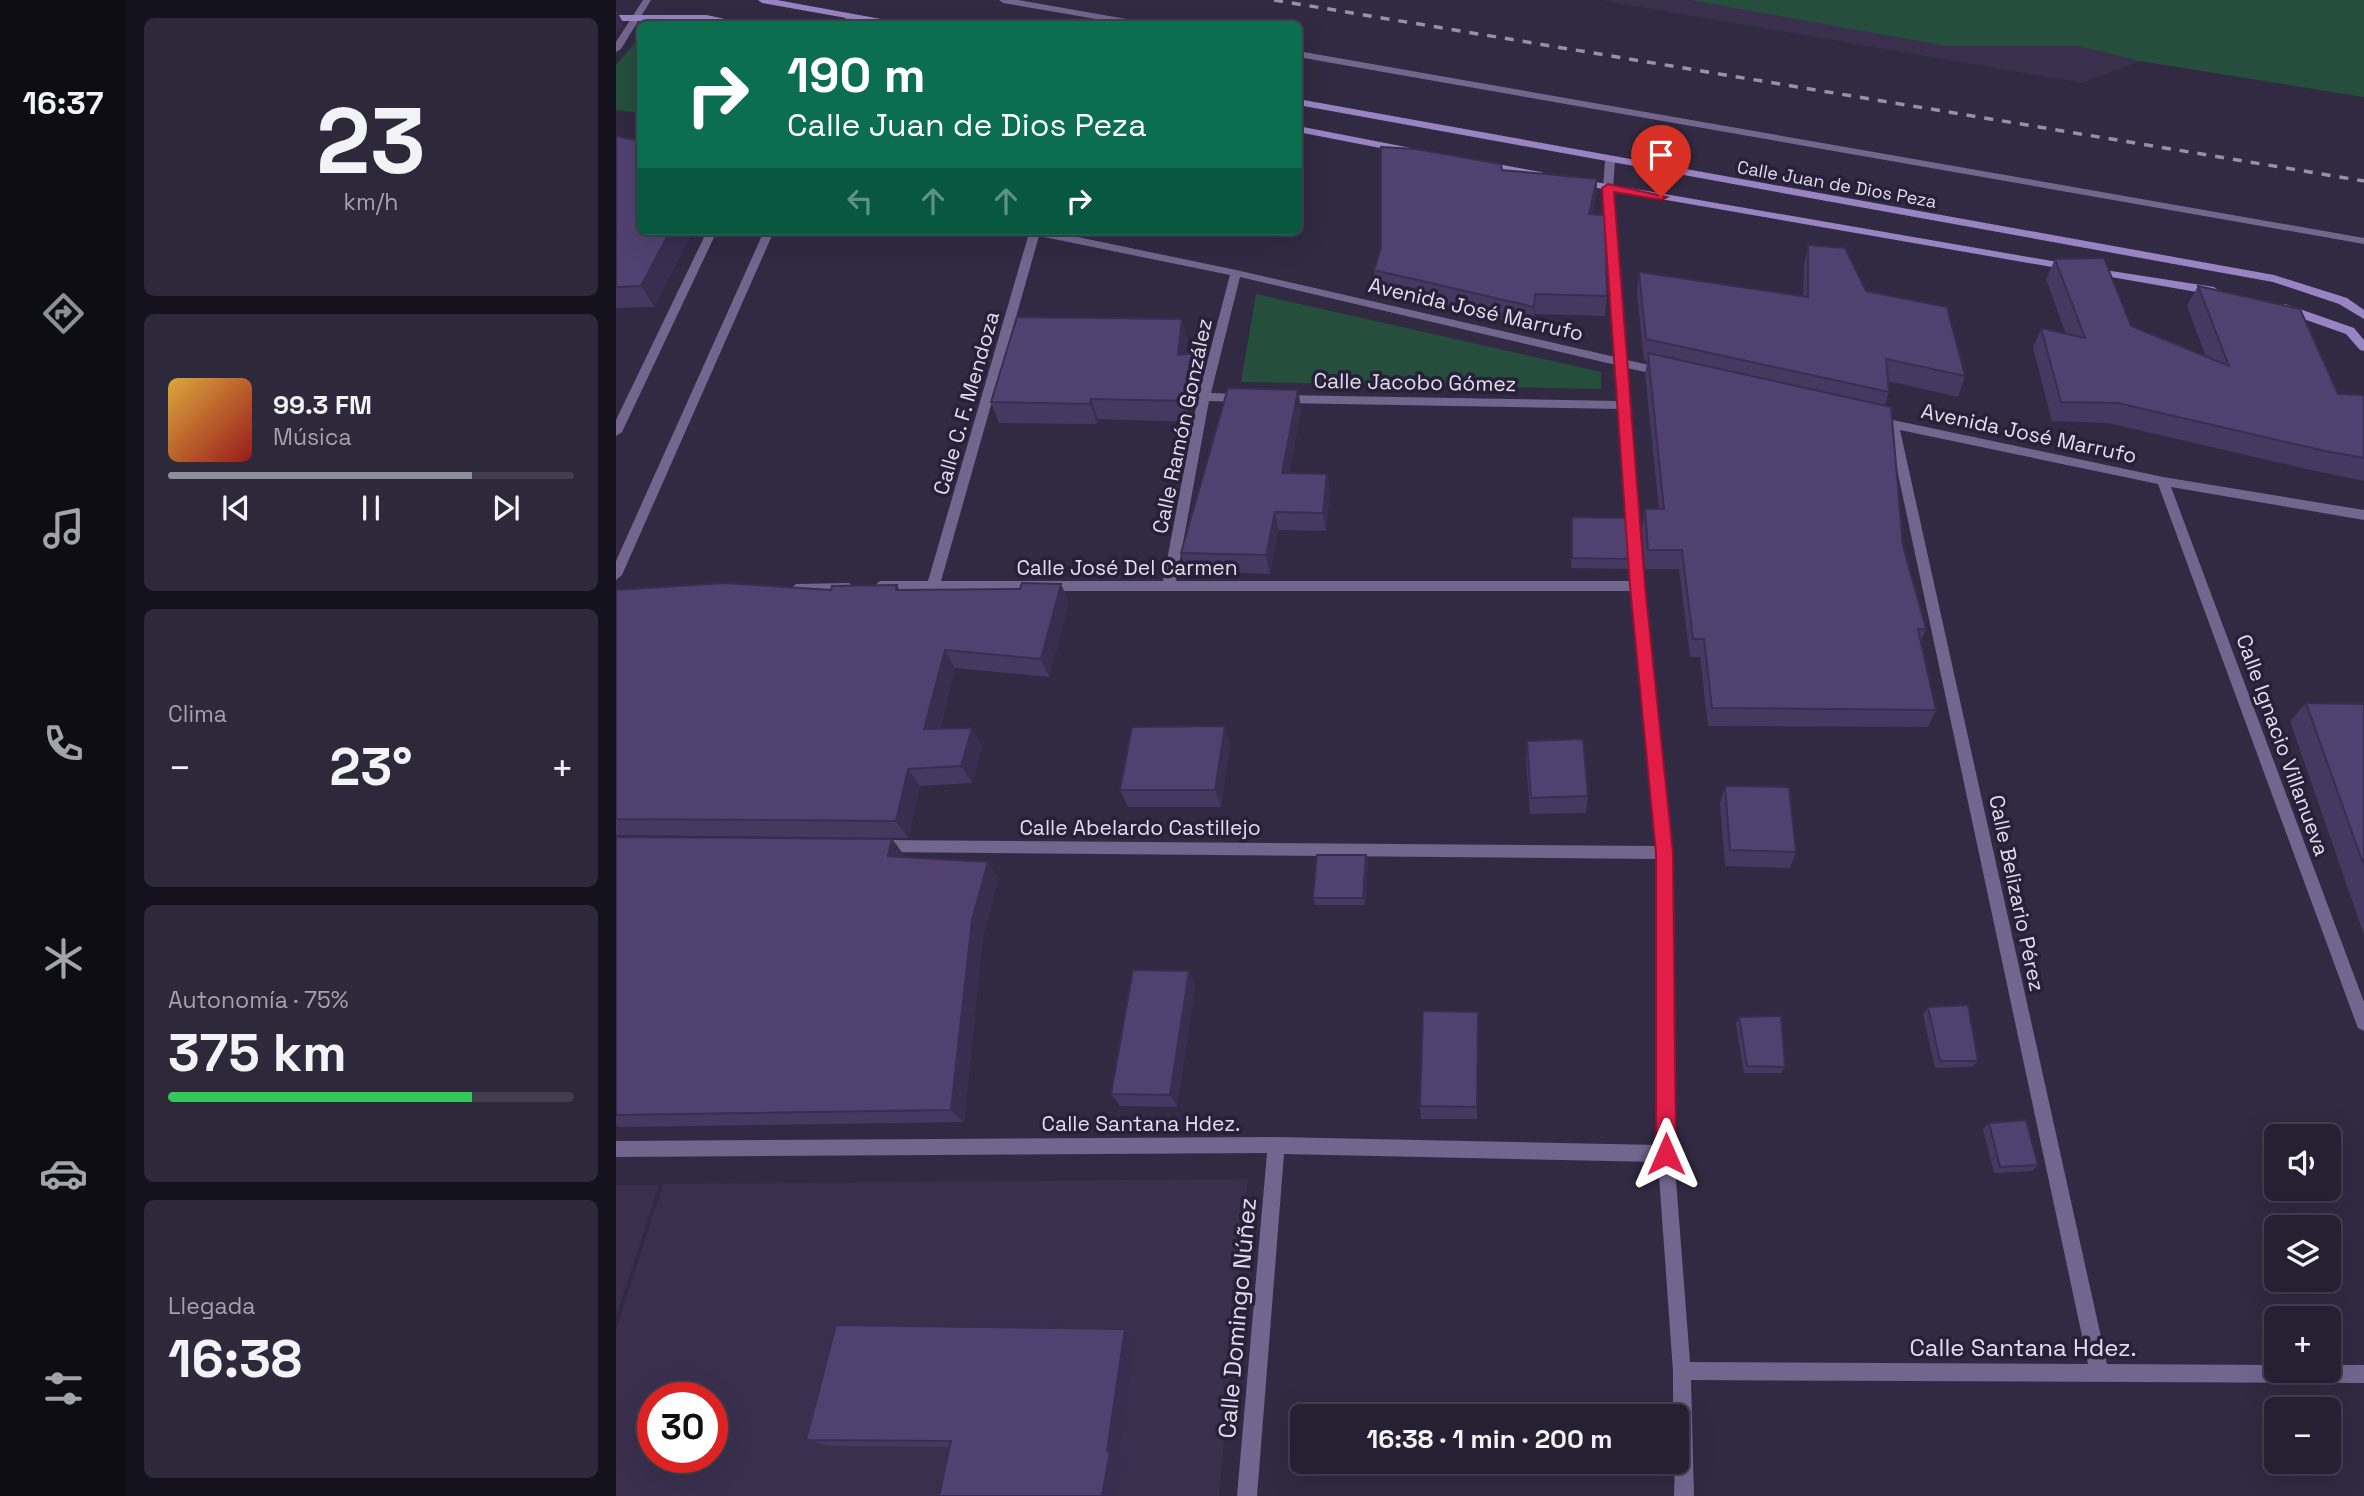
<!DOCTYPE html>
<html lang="es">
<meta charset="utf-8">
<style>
:root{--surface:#252032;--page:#2d283a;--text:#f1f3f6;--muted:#a3a3ac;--line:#423e4d;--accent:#8c9099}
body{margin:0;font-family:"Space Grotesk",sans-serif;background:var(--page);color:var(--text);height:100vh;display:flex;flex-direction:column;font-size:26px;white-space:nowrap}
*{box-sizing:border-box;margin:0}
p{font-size:23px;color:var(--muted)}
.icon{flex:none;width:38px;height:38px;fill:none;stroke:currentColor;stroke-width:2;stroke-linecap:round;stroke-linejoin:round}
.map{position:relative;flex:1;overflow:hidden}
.panel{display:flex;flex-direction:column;gap:18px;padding:18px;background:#14121c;width:490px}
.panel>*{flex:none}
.hud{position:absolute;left:21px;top:21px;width:665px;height:214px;border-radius:10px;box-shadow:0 7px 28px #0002,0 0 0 2px var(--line);background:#0b6e4f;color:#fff;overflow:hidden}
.buttons{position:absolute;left:1648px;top:1124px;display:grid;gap:14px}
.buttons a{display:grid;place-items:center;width:77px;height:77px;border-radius:10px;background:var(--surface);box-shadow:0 7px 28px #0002,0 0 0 2px var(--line);font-size:35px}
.speed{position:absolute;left:21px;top:1382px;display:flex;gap:14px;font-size:35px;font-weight:700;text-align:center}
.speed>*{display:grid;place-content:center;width:91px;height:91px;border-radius:50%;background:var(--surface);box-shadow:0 7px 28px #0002,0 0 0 2px var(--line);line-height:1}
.speed .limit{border:10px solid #d22;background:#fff;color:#111}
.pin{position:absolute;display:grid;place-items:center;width:60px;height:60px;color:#fff;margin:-72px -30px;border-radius:50% 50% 50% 0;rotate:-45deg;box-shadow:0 0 7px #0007}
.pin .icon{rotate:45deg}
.me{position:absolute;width:77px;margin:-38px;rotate:0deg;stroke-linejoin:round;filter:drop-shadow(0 0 5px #0008)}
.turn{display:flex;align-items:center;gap:24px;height:147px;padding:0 35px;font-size:32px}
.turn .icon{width:91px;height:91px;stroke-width:2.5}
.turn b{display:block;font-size:49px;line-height:60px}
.lanes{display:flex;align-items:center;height:66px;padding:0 35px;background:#0003;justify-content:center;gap:35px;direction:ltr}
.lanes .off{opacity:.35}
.big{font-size:52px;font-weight:600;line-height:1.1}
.panel .card{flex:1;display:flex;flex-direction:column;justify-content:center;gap:10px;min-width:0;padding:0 24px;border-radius:10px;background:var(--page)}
.panel .dial{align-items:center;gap:0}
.dial b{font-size:91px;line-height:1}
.song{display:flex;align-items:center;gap:21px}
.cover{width:84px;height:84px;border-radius:10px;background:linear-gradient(135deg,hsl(40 70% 55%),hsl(0 70% 35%))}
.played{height:7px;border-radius:4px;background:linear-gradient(90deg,var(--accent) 75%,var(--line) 75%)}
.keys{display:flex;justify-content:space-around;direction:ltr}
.heat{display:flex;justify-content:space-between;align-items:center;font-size:38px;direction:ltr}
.charge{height:10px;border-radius:5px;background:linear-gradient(90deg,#34c759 75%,var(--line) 0)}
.trip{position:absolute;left:674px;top:1404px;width:399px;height:70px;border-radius:10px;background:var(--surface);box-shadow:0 7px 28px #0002,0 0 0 2px var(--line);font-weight:600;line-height:70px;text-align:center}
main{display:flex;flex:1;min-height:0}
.tab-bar{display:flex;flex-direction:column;width:126px;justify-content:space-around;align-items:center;background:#0f0d14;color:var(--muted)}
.tab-bar .icon{width:49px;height:49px}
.tab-bar .on{color:var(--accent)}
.tab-bar b{font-size:32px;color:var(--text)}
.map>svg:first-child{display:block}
.built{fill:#3a304e;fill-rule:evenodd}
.green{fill:#254f3c}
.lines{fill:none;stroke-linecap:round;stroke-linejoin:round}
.lane{fill:#72668e;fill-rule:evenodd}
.street{fill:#72668e;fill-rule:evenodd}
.secondary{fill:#9884c3;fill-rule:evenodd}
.rail{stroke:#9791a4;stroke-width:3.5;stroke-dasharray:9 9;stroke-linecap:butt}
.wall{fill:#463861}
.shaded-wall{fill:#392e4f}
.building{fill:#514171;stroke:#392e4f;stroke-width:2}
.route{fill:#e11d48;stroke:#92132f;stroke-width:2}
.labels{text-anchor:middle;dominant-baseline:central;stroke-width:7;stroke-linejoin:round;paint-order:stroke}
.far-street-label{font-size:18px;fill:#e1dcec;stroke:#272038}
.street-label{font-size:21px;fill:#e1dcec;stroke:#272038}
.near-street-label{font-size:24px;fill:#e1dcec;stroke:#272038}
</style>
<main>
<nav class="tab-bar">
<b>16:37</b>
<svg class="icon on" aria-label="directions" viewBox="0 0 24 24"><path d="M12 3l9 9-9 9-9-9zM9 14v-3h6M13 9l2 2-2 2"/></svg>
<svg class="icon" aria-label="music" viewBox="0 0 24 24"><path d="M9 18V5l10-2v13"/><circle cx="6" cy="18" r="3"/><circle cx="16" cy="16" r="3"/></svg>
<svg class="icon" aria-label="phone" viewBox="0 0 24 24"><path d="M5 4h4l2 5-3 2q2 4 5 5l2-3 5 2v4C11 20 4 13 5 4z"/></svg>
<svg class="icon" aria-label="climate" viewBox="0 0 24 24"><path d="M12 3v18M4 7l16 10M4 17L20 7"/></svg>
<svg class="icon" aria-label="car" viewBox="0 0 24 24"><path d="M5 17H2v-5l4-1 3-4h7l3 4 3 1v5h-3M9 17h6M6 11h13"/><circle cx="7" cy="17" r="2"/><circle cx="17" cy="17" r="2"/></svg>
<svg class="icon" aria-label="filters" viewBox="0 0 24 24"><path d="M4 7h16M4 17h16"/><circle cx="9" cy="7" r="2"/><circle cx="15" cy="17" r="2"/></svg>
</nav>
<section class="panel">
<div class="card dial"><b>23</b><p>km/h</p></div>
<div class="card">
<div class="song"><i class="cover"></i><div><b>99.3 FM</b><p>Música</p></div></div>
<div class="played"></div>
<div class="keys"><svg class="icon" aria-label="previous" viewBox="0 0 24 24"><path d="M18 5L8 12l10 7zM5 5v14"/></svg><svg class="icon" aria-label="pause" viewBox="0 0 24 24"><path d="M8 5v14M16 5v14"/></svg><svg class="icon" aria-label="next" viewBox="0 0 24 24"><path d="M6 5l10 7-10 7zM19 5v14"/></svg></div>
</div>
<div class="card"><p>Clima</p>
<div class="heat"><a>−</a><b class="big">23°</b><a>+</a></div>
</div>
<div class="card"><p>Autonomía · 75%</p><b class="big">375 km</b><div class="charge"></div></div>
<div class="card"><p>Llegada</p><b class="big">16:38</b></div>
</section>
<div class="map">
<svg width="1748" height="1496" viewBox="0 0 1748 1496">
<rect width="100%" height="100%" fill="#312a42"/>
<g class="built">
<path d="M985,0h763v97l-224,-36 -58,22z"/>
<path d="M632,1179l-29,317h-603v-166l47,-146zM37,1398h59v60h-59z"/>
<path d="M0,1185h43l-43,131z"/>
</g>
<g class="green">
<path d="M1074,0h674v97l-224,-36 -61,-15h-132z"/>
<path d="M24,37v76l-24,-3v-45z"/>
<path d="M640,294l345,78v17l-360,-7z"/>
</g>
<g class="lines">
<g class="lane">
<path d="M383,0h19l120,21 5,3h-18l-122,-21z"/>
<path d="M682,51l1066,187v6l-1066,-187z"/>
</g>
<g class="street">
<path d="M27,0h8l-30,49 -5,3v-10z"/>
<path d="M234,14l5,3 -5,7h-8l5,-9z"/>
<path d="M994,158l5,3 -2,27 14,172 40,9 2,3 -6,4 -36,-8 17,218 27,267 3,301 16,208 398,2 -200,-937 -18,-4v-6l4,-1 289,61 201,33v10l-193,-33 193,515v29l-6,-3 -2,-5 -198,-539 -258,-54 207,934 170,1v5h52v-5h35v18l-673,-3 3,116h-20l2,-80h-3v-45l-15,-209 -374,-8 -27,342h-20l30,-343 -651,4v-16l660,-4 382,8 -1,-286 -779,-7 -5,-1 -2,-5 2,-5 5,-1 778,6 -24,-255h-752l-6,-5 6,-5h48l101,-348 -1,-2h21l187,39 379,87 -12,-169 2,-27zM423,236l191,39 -32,122 -35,184h-222zM624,277l376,88 2,36 -337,-6 -6,4 6,4 338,6 12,172h-455l33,-180 34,1 6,-4 -6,-4 -32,-1z"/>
<path d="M91,231h10l-95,201 -6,4v-16z"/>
<path d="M148,231h10l-152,344 -6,5v-19z"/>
<path d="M233,583l6,5 -6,5 -53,1 -6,-5 6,-5z"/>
</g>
<g class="secondary">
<path d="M142,0h19l115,21 5,3h-17l-118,-21z"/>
<path d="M0,15h91l40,9h-18l-22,-3h-91z"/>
<path d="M682,99l976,176 73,23 17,12v9l-25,-15 -66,-22 -975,-177z"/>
<path d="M682,126l113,22 5,3 -5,3 -113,-22z"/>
<path d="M870,162l55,10 5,3 -5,3 -59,-11 -1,-2z"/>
<path d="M962,179l491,85 5,3 -5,3 -495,-86v-4z"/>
<path d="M1476,268l122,19 5,4 -5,4 -126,-22 -1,-2z"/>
<path d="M1669,304l69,24 10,12v11l-4,-1 -14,-16 -65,-23v-6z"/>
</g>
<path class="rail" d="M658,0l1090,181"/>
</g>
<g class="wall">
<path d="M0,136l24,95h53l-39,76 -38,1z"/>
<path d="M886,170l95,9 -1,21 -4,15 15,81 -2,20 -70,-2 -2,14 -157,-38 -2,-20z"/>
<path d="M1192,245l58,46 99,85 -7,21 -70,-16 1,11 -4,13 18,141 23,83 -5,12 15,69 -8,17 -220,-1 -8,-69h-10l-11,-88h-34l-3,-41 3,-19h14l-14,-135 2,-13 -3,-1 -7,-67 2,-21 164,25 1,-31z"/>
<path d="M1439,259l76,67 75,31 -19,-51 11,-20 140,108 26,1v86l-53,-11 -203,-47 -56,-2 -19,-73 8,-20 25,6 -20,-55z"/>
<path d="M566,319l5,21 -2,14 17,19 -11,49 -93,-3 -1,5 -98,-1 -8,-21z"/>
<path d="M682,390l3,19 -12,64 38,1 3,19 -4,38 -48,-1 -8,44 -84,-3 -5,-18z"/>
<path d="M956,517l57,42 -1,10 -57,-1z"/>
<path d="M281,585l3,5 169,12 -20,75 -94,-9 -15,60h32l10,18 -10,37 -52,3 -12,52 -292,-3v-245h215z"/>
<path d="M1690,703l58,1v231l-74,-214z"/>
<path d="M911,741l61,55 -2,17 -56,1 -4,-55z"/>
<path d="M614,744l-9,63h-93l-8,-17z"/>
<path d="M1109,786l71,66 -6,16 -65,-2 -5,-63z"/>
<path d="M0,837l276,2 12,16v2l95,21 -16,57 -19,187 -345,5 -3,-2z"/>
<path d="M752,863l-3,42h-50l-2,-7z"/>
<path d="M573,971l6,15 -18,121 -57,-1 -9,-12z"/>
<path d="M1312,1007l50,54 -6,6 -37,1 -12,-54z"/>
<path d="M1123,1017l46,50 -4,6h-37l-8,-49z"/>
<path d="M862,1026l-1,93h-56l-1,-13z"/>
<path d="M1373,1123l49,42 -6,6 -38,2 -11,-44z"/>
<path d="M509,1329l12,10 -17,117 3,1 -173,-10 -120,-1 -24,-6z"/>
</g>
<g class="shaded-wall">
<path d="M0,10l8,14 -8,10z"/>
<path d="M981,179l-1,21 -9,35 2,-21z"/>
<path d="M54,231h23l-39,76 -13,-21z"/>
<path d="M919,294v20l-2,14 1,-21z"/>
<path d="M566,319l5,21 -4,35 -5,-20z"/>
<path d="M581,353l5,20 -11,49 -5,-21z"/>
<path d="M682,390l3,19 -16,83 -3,-19z"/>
<path d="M475,399l7,20 -1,5 -7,-20z"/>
<path d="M711,474l3,19 -4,38 -3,-18z"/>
<path d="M659,512l3,18 -8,44 -4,-19z"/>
<path d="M445,584l8,18 -20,75 -8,-18z"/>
<path d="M329,650l10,18 -20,78 -11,-17z"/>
<path d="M609,726l5,18 -9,63 -6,-17z"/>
<path d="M356,728l10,18 -10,37 -11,-17z"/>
<path d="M292,769l12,17 -12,52 -12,-17z"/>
<path d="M276,839l12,16 -4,17 -12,-16z"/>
<path d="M750,855l2,8 -3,42 -2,-7z"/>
<path d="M372,862l11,16 -16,57 -19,187 -13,-12 21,-190z"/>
<path d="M573,971l6,15 -18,121 -7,-12z"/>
<path d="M509,1329l12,10 -17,117 3,1 -6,39h-15l5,-45z"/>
</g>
<g class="building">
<path d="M0,136l24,5v90h30l-29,55 -25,1z"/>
<path d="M765,147l35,2 85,15 1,6 95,9 -8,35 16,1 2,81 -72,-2 -1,13 -160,-37 7,-22z"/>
<path d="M1192,245l37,3 21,43 81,16 18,69 -79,-17 3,33 -243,-53 -7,-67 169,25z"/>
<path d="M1488,258l27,68 98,40 -31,-80 102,23 38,85 26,1v63l-39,-7 -207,-48 -57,-1 -20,-74 44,10 -30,-79z"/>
<path d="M401,317l165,2 -4,36 19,-2 -11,48 -95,-2 -1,5 -99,-2z"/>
<path d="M1032,353l243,54 12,139 23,83h-8l18,81 -224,-2 -8,-69h-11l-11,-89h-34l-3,-41h19z"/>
<path d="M612,388l70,2 -16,83 45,1 -4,39 -48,-1 -9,43 -85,-2z"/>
<path d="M956,517l54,1 3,41 -57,-1z"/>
<path d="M109,583l106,7 1,-4 65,-1 -1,5 124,-1 2,-6 39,1 -20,75 -96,-9 -21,79 48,-1 -11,38 -53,3 -12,52 -280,-2v-229z"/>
<path d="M1690,703l58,1v162z"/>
<path d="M609,726l-10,64h-95l12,-63z"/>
<path d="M967,739l5,57 -57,2 -4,-57z"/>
<path d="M1109,786l64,1 7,65 -66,-2z"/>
<path d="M0,837l276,2 -4,17 100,6 -16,58 -21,190 -335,5z"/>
<path d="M701,855h49l-3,43h-50z"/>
<path d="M517,970l56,1 -19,124 -59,-1z"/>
<path d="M1352,1005l10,56h-38l-12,-54z"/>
<path d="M807,1011l55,1 -1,95 -57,-1z"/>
<path d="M1165,1016l4,51 -38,-1 -8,-49z"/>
<path d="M1410,1120l12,45 -38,2 -11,-44z"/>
<path d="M220,1325l289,4 -18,122 3,1 -8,44h-163l12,-55 -145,-1z"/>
</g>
<path class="route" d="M992,184l59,13 -6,3 -47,-8 31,394 28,267 3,301 -3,7 -7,2 -7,-2 -3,-7v-301l-26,-267 -28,-398z"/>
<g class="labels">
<g class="far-street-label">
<text transform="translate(1221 184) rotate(10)">Calle Juan de Dios Peza</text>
</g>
<g class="street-label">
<text transform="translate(860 309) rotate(13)">Avenida José Marrufo</text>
<text transform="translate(799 382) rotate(1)">Calle Jacobo Gómez</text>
<text transform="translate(350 403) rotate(-74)">Calle C. F. Mendoza</text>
<text transform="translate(566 426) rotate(-78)">Calle Ramón González</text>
<text transform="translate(1413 433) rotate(12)">Avenida José Marrufo</text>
<text x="511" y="567">Calle José Del Carmen</text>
<text transform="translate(1667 745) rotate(70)">Calle Ignacio Villanueva</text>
<text x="524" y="827">Calle Abelardo Castillejo</text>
<text transform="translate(1401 893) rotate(78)">Calle Belizario Pérez</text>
<text x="525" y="1123">Calle Santana Hdez.</text>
</g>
<g class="near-street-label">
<text transform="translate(621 1318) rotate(-85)">Calle Domingo Núñez</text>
<text x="1407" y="1347">Calle Santana Hdez.</text>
</g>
</g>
</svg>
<div class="buttons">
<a><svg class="icon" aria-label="sound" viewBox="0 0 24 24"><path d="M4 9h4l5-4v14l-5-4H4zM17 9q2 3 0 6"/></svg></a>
<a><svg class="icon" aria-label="layers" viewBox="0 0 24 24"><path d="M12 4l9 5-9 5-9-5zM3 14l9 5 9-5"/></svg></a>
<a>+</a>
<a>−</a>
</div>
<div class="speed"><div class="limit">30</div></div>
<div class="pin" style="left:1045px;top:197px;background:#d93025"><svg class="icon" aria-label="arrive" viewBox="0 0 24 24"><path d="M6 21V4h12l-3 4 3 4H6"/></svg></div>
<svg class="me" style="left:1050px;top:1154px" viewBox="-20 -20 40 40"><path d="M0-17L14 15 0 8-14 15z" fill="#e11d48" stroke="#fff" stroke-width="4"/></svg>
<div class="trip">16:38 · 1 min · 200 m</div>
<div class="hud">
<div class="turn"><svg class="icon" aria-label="right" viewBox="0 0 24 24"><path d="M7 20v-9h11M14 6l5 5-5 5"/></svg><div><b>190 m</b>Calle Juan de Dios Peza</div></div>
<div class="lanes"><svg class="icon off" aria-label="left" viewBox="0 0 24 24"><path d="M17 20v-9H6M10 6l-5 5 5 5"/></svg><svg class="icon off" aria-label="ahead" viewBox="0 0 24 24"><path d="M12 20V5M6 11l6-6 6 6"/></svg><svg class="icon off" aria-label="ahead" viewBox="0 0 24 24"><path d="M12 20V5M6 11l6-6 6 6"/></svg><svg class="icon" aria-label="right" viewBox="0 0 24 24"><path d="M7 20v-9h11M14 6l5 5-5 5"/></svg></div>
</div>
</div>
</main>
